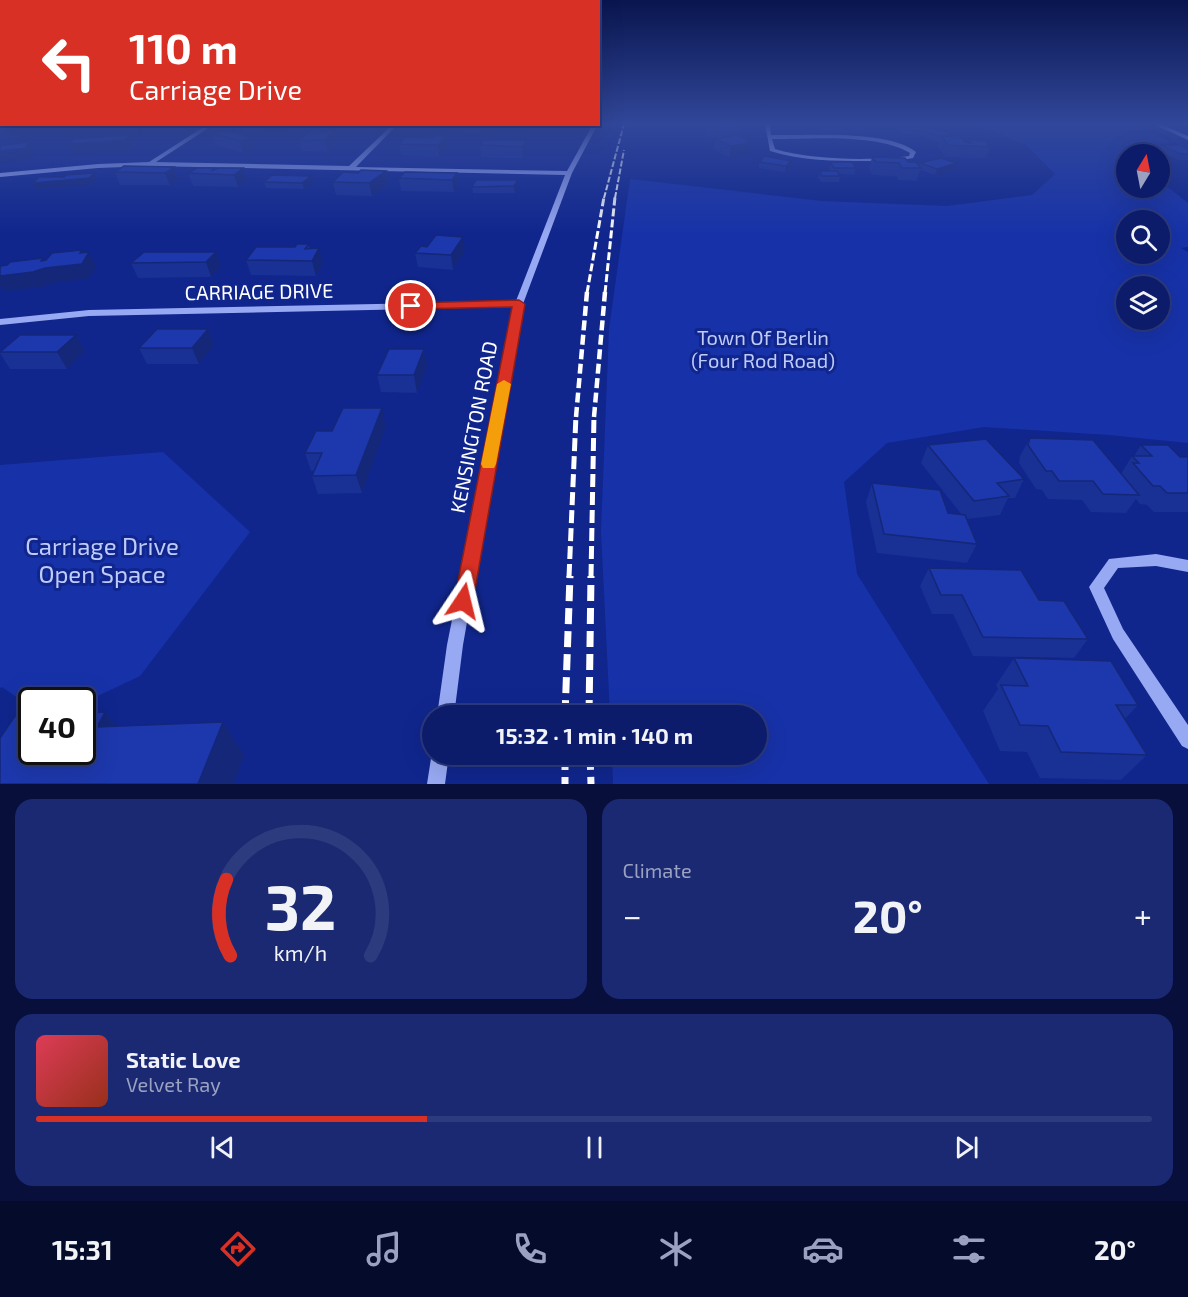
<!DOCTYPE html>
<meta charset="utf-8">
<style>
:root{--surface:#0c1c6a;--page:#1a2972;--text:#f1f3f6;--muted:#9aa1c1;--line:#2c3a7e;--accent:#d93025}
body{margin:0;font-family:"Exo 2",sans-serif;background:var(--page);color:var(--text);height:100vh;display:flex;flex-direction:column;font-size:22px;white-space:nowrap}
*{box-sizing:border-box;margin:0}
p{font-size:20px;color:var(--muted)}
.icon{flex:none;width:33px;height:33px;fill:none;stroke:currentColor;stroke-width:2;stroke-linecap:round;stroke-linejoin:round}
.map{position:relative;height:784px;overflow:hidden}
.details{display:flex;flex-direction:column;gap:15px;padding:15px;background:#070f3a;flex:1}
.details>*{flex:none}
.banner{position:absolute;left:0px;top:0px;width:600px;height:126px;box-shadow:0 6px 24px #0002,0 0 0 2px var(--line);background:#d93025;color:#fff;overflow:hidden}
.needle{width:39px;rotate:10deg}
.controls{position:absolute;left:1116px;top:144px;display:grid;gap:12px}
.controls a{display:grid;place-items:center;width:54px;height:54px;border-radius:50%;background:var(--surface);box-shadow:0 6px 24px #0002,0 0 0 2px var(--line);font-size:30px}
.speed{position:absolute;left:18px;top:687px;display:flex;gap:12px;font-size:30px;font-weight:700;text-align:center}
.speed>*{display:grid;place-content:center;width:78px;height:78px;border-radius:50%;background:var(--surface);box-shadow:0 6px 24px #0002,0 0 0 2px var(--line);line-height:1}
.speed .limit{border:3px solid #111;border-radius:9px;background:#fff;color:#111}
.pin{position:absolute;display:grid;place-items:center;width:51px;height:51px;color:#fff;margin:-26px;border:3px solid #fff;border-radius:50%;box-shadow:0 2px 6px #0007}
.me{position:absolute;width:66px;margin:-33px;rotate:10deg;stroke-linejoin:round;filter:drop-shadow(0 0 4px #0008)}
.turn{display:flex;align-items:center;gap:21px;height:126px;padding:0 30px;font-size:27px}
.turn .icon{width:78px;height:78px;stroke-width:2.5}
.turn b{display:block;font-size:42px;line-height:51px}
.big{font-size:45px;font-weight:700;line-height:1.1}
.details .widget{flex:1;display:flex;flex-direction:column;justify-content:center;gap:9px;min-width:0;padding:0 21px;border-radius:18px;background:var(--page)}
.details .dial{align-items:center;gap:0}
.dial svg{height:156px;overflow:visible;fill:none;stroke:var(--line);stroke-width:7;stroke-linecap:round;text-anchor:middle}
.dial text{fill:var(--text);stroke:none}
.song{display:flex;align-items:center;gap:18px}
.cover{width:72px;height:72px;border-radius:9px;background:linear-gradient(135deg,hsl(350 70% 55%),hsl(10 70% 35%))}
.played{height:6px;border-radius:3px;background:linear-gradient(90deg,var(--accent) 35%,var(--line) 35%)}
.keys{display:flex;justify-content:space-around;direction:ltr}
.heat{display:flex;justify-content:space-between;align-items:center;font-size:33px;direction:ltr}
.details .tiles{flex:1;display:grid;gap:15px;grid-template-columns:1fr 1fr}
.widget:last-child{grid-column:span 2}
.trip{position:absolute;left:422px;top:705px;width:345px;height:60px;border-radius:30px;background:var(--surface);box-shadow:0 6px 24px #0002,0 0 0 2px var(--line);font-weight:700;line-height:60px;text-align:center}
.tabs{display:flex;height:96px;justify-content:space-around;align-items:center;background:#050b2a;color:var(--muted)}
.tabs .icon{width:42px;height:42px}
.tabs .selected{color:var(--accent)}
.tabs b{font-size:27px;color:var(--text)}
.map>svg:first-child{display:block}
.green{fill:#1732a8;fill-rule:evenodd}
.lines{fill:none;stroke-linecap:round;stroke-linejoin:round}
.minor{fill:#98a9f3;fill-rule:evenodd}
.rail-far4{stroke:#fff;stroke-width:2;stroke-dasharray:6 2;stroke-linecap:butt}
.rail-far3{stroke:#fff;stroke-width:3;stroke-dasharray:8 3;stroke-linecap:butt}
.rail-far2{stroke:#fff;stroke-width:4.5;stroke-dasharray:10 4.5;stroke-linecap:butt}
.rail-far1{stroke:#fff;stroke-width:5;stroke-dasharray:13 5;stroke-linecap:butt}
.rail{stroke:#fff;stroke-width:7;stroke-dasharray:16 7;stroke-linecap:butt}
.wall{fill:#193095}
.shaded-wall{fill:#142779}
.building{fill:#1d38ad;stroke:#142779;stroke-width:1.5}
.route{fill:#d93025;stroke:#8d1f18;stroke-width:1.5}
.slow{fill:#f59e0b}
.labels{text-anchor:middle;dominant-baseline:central;stroke-width:6;stroke-linejoin:round;paint-order:stroke}
.street-label{font-size:20px;fill:#fff;stroke:#10268d}
.park-label{font-size:20px;fill:#bfcbfd;stroke:#10268d}
.near-park-label{font-size:24px;fill:#bfcbfd;stroke:#10268d}
</style>
<div class="map">
<svg width="1188" height="784" viewBox="0 0 1188 784">
<rect width="100%" height="100%" fill="#10268d"/>
<g class="green">
<path d="M974,124h162l36,19 -40,4 3,7h-9v34h34v-7l28,22v44l-7,1 7,4v191l-79,-8 -125,-8 -97,16 -43,39 13,92 132,210h-376l-1,-29 144,-1v-38l-146,-1 -9,-184 8,-202 21,-150 192,22 125,5 85,-11 23,-21 -29,-29zM1126,220h34v34h-34zM1126,286h34v34h-34z"/>
<path d="M163,452l87,80 -110,144 -57,27 -1,-3h-50l-1,7 -29,-20 -2,1v-223z"/>
</g>
<g class="lines">
<g class="minor">
<path d="M593,124h5l-26,49 -49,131 -60,341 -9,71h-17l10,-71 67,-338 -425,9 -89,9v-6l89,-9 427,-9 49,-126 -415,-9 -52,2 -98,9v-4l98,-9 51,-2 56,-36 2,3 -51,33 193,4 43,-41 2,3 -38,39 211,4z"/>
<path d="M765,124h5l1,11c37,1 116,-6 145,17l-3,6c-15,3 -31,3 -46,3 -33,0 -65,0 -97,-10zM772,139c39,0 105,-6 138,14l-1,3c-39,5 -97,4 -134,-7z"/>
<path d="M1153,124h7l28,12v4z"/>
<path d="M1156,554l32,6v12l-32,-6 -38,2 -14,20 19,41 65,96v24l-6,-3 -69,-107 -24,-52 20,-28z"/>
<path d="M432,752v2h17l-4,30h-18z"/>
</g>
<g class="rail-far4">
<path d="M604,198l20,-74"/>
<path d="M615,198l9,-48"/>
</g>
<g class="rail-far3">
<path d="M587,293l17,-96"/>
<path d="M605,293l10,-96"/>
</g>
<g class="rail-far2">
<path d="M576,417l11,-125"/>
<path d="M594,417l11,-125"/>
</g>
<g class="rail-far1">
<path d="M569,577l7,-162"/>
<path d="M591,577l3,-162"/>
</g>
<g class="rail">
<path d="M565,716l5,-140"/>
<path d="M589,716l2,-140"/>
<path d="M565,754v30"/>
<path d="M590,754l1,30"/>
</g>
</g>
<g class="wall">
<path d="M118,124h35l-15,9 -17,-1z"/>
<path d="M443,124h45v3l-4,7 -21,-1 -1,-5h-19z"/>
<path d="M706,124h31v2l2,6 -1,4 12,5 -2,14 -18,3 -16,-8 1,-11 2,-1v-1h-12z"/>
<path d="M817,124h25v1l-1,6 -22,-1z"/>
<path d="M906,125l46,10 -1,2 13,5 5,1 1,-3 20,7 -4,11 -41,-1 -7,-10 1,-6 -3,1 -10,-5 -25,-3 1,-5z"/>
<path d="M227,129l29,20 -13,4 -29,-9 -3,-11z"/>
<path d="M446,136l2,11 -9,10 -38,-2 -2,-11z"/>
<path d="M299,140l39,1 -5,4v2l-5,5 -26,-1z"/>
<path d="M526,140l1,11 -4,7 -42,-1 -1,-12z"/>
<path d="M1162,146l26,3v11h-10l-19,-9z"/>
<path d="M872,157l36,5 11,4 1,-3 35,7 -20,5 -15,-5 -3,11 -18,-1 -3,-4 -23,-1 -4,-6z"/>
<path d="M759,162l31,5 -5,5 -26,-4z"/>
<path d="M830,162l26,6 -2,7 -15,-1 1,2 -1,6h-18l-3,-5 2,-6h11l-2,-3z"/>
<path d="M174,167l4,12 -8,6h-50l-5,-13z"/>
<path d="M243,168l4,13 -9,6 -45,-1 -5,-13 27,-4z"/>
<path d="M386,171l2,13 -16,12 -36,-1 -3,-13 25,-9z"/>
<path d="M457,173l1,12 -4,7 -53,-1 -2,-13z"/>
<path d="M518,180v7l-3,6h-42l-1,-6z"/>
<path d="M264,182h49l-9,7 -38,-1z"/>
<path d="M309,244l1,5 13,14 -7,13 -65,-1 -5,-15z"/>
<path d="M465,251l-12,19 -35,-3 -3,-14z"/>
<path d="M216,252l5,14 -10,11 -73,1 -7,-15z"/>
<path d="M208,329l6,16 -15,19h-52l-8,-16z"/>
<path d="M76,335l9,17 -18,17h-57l-10,-16z"/>
<path d="M424,349l3,17 -10,27 -36,-1 -4,-17z"/>
<path d="M386,426l-24,67 -44,1 -6,-18 2,-5h-3l-6,-18 27,-22z"/>
<path d="M1030,438l91,36 11,-18h2l7,-11 39,12h8v55h-34l-7,-7 -7,-1 -4,-5 -10,14 -35,-1 -9,-12 -34,-1 -6,-9 -6,-1 -17,-26 1,-7z"/>
<path d="M928,445l96,34 -9,19h-7l-8,17 -33,4 10,25 -10,19 -90,-10 -11,-51 6,-19 76,30 13,1 -40,-51z"/>
<path d="M929,568l110,32 49,39 -14,19 -101,-2 -20,-42h-21l-12,-28z"/>
<path d="M1014,658l124,47 -13,14 22,36 -26,25 -81,-2 -13,-26 -27,-1 -17,-40 15,-22 -2,-4z"/>
</g>
<g class="shaded-wall">
<path d="M135,124h18l-15,9z"/>
<path d="M256,124h34v2l-4,6 -27,3z"/>
<path d="M483,124h5v3l-4,7z"/>
<path d="M335,130l3,11 -5,4v2l-5,5 -3,-12 3,-4z"/>
<path d="M129,135l5,12 -5,5 -55,3 -5,-11z"/>
<path d="M446,136l2,11 -9,10 -1,-12z"/>
<path d="M252,138l4,11 -13,4 -3,-12z"/>
<path d="M526,140l1,11 -4,7 -1,-11z"/>
<path d="M750,141l-2,14 -18,3 1,-12z"/>
<path d="M28,142l5,12 -1,5 -32,5v-13z"/>
<path d="M791,161l-1,6 -5,5 1,-6z"/>
<path d="M957,163l-2,7 -20,5 2,-6z"/>
<path d="M174,167l4,12 -8,6 -5,-12z"/>
<path d="M243,168l4,13 -9,6 -4,-12z"/>
<path d="M386,171l2,13 -16,12 -3,-13z"/>
<path d="M94,173l3,6 -5,6 -56,4 -3,-6z"/>
<path d="M457,173l1,12 -4,7 -2,-12z"/>
<path d="M311,176l2,6 -9,7 -2,-6z"/>
<path d="M518,180v7l-3,6 -1,-7z"/>
<path d="M463,237l2,14 -12,19 -2,-15z"/>
<path d="M319,248l4,15 -7,13 -4,-15z"/>
<path d="M82,250l4,7 3,-5 7,15 -6,11 -37,5 -12,4 -35,4 -1,-2 -3,1 -2,-4v-12l43,-16 5,9 32,-14z"/>
<path d="M216,252l5,14 -10,11 -5,-15z"/>
<path d="M208,329l6,16 -15,19 -7,-16z"/>
<path d="M76,335l9,17 -18,17 -10,-17z"/>
<path d="M424,349l3,17 -10,27 -3,-18z"/>
<path d="M382,408l4,18 -24,67 -6,-18z"/>
<path d="M105,712l28,34 -36,-19z"/>
<path d="M223,722l21,33 -10,29h-36z"/>
</g>
<g class="building">
<path d="M706,124h30l3,8 -20,-1v-5h-13z"/>
<path d="M820,124h22v1z"/>
<path d="M906,125l39,6 7,4 -14,1 -11,-5 -25,-2z"/>
<path d="M227,129l25,9 -12,3 -29,-8z"/>
<path d="M312,129l23,1 -7,6h3l-6,4h-26z"/>
<path d="M129,135l-4,5 -56,4 5,-5z"/>
<path d="M436,135l10,1 -8,9 -39,-1 7,-7 28,1z"/>
<path d="M737,135l13,6 -3,1 3,1 -19,3 -16,-7z"/>
<path d="M941,136l19,1 4,5 8,1 -2,-3 15,1 5,6 -42,-2z"/>
<path d="M484,140h42l-4,7 -42,-2z"/>
<path d="M28,142l-2,6 -26,3v-5z"/>
<path d="M1179,145l9,4v5h-7l-19,-8z"/>
<path d="M765,156l26,5 -5,5 -27,-4z"/>
<path d="M872,157l33,1 3,4h8l5,6h-19l-3,-5 -23,-1z"/>
<path d="M941,158l16,5 -20,6 -17,-6z"/>
<path d="M830,162h22l4,6h-22z"/>
<path d="M124,166l50,1 -9,6 -50,-1z"/>
<path d="M197,168h18l-4,3 7,-3h25l-9,7 -46,-2z"/>
<path d="M361,170l25,1 -17,12 -36,-1 10,-10 15,1z"/>
<path d="M820,171h17l3,5h-18z"/>
<path d="M405,172l52,1 -5,7 -53,-2z"/>
<path d="M94,173l-5,5 -56,5 6,-6h25l2,-2z"/>
<path d="M272,175l39,1 -9,7 -38,-1z"/>
<path d="M476,180h42l-4,6 -42,1z"/>
<path d="M436,235l27,2 -12,18 -36,-2 6,-7 6,1z"/>
<path d="M297,244h12l-4,5 14,-1 -7,13 -66,-1 10,-13h39z"/>
<path d="M82,250l-2,3 9,-1 -7,12 -37,4 -12,4 -33,4v-9l1,-1 6,-1 3,-3 33,-4 -2,3 5,-1 6,-7z"/>
<path d="M144,252h72l-10,10 -75,1z"/>
<path d="M157,329h51l-16,19h-53z"/>
<path d="M20,335h56l-19,17h-57z"/>
<path d="M389,349h35l-10,26h-37z"/>
<path d="M343,408h39l-26,67 -44,1 10,-23h-17l11,-22h16z"/>
<path d="M1030,438l63,2 46,55 -36,-1 -10,-13h-34l-7,-10h-6l-18,-26z"/>
<path d="M986,439l38,40 -27,4 12,13 -35,5 -46,-56z"/>
<path d="M1141,445h27l12,12h8v36h-21l-7,-7h-7l-20,-23h6l-7,-7h20z"/>
<path d="M872,483l68,7 8,23 17,2 12,29 -93,-10z"/>
<path d="M929,568l92,2 18,30 25,1 24,38 -105,-2 -21,-42h-21z"/>
<path d="M1014,658l97,3 27,44h-22l31,50 -86,-3 -13,-26 -28,-1 -19,-40 27,1z"/>
<path d="M105,712l-8,15 126,-5 -25,62h-198v-46l15,-22 17,-1v37h50v-39z"/>
</g>
<linearGradient id="sky" x2="0" y2="1"><stop stop-color="#09154e"/><stop offset="0.53" stop-color="#31479a"/><stop offset="1" stop-color="#31479a" stop-opacity="0"/></linearGradient>
<rect width="1188" height="234" fill="url(#sky)"/>
<path class="route" d="M519,300l6,4 -52,297 -3,5 -7,3 -6,-3 -3,-5 58,-294 -101,2 -6,-3 6,-3z"/>
<path class="slow" d="M504,380l7,4 -15,80 -2,4h-11l-2,-4 16,-80z"/>
<g class="labels">
<g class="street-label">
<text transform="translate(259 291) rotate(-1)">CARRIAGE DRIVE</text>
<text transform="translate(473 427) rotate(-79)">KENSINGTON ROAD</text>
</g>
<g class="park-label">
<text x="763" y="337">Town Of Berlin<tspan x="763" dy="23">(Four Rod Road)</tspan></text>
</g>
<g class="near-park-label">
<text x="102" y="545">Carriage Drive<tspan x="102" dy="28">Open Space</tspan></text>
</g>
</g>
</svg>
<div class="controls">
<a><svg class="needle" viewBox="-14 -14 28 28"><path d="M0-13l5 13h-10z" fill="#e53935"/><path d="M0 13l5-13h-10z" fill="#9aa1c1"/></svg></a>
<a><svg class="icon" aria-label="search" viewBox="0 0 24 24"><circle cx="10" cy="10" r="6"/><path d="M15 15l6 6"/></svg></a>
<a><svg class="icon" aria-label="layers" viewBox="0 0 24 24"><path d="M12 4l9 5-9 5-9-5zM3 14l9 5 9-5"/></svg></a>
</div>
<div class="speed"><div class="limit">40</div></div>
<div class="pin" style="left:411px;top:306px;background:#d93025"><svg class="icon" aria-label="arrive" viewBox="0 0 24 24"><path d="M6 21V4h12l-3 4 3 4H6"/></svg></div>
<svg class="me" style="left:463px;top:601px" viewBox="-20 -20 40 40"><path d="M0-17L14 15 0 8-14 15z" fill="#d93025" stroke="#fff" stroke-width="4"/></svg>
<div class="trip">15:32 · 1 min · 140 m</div>
<div class="banner">
<div class="turn"><svg class="icon" aria-label="left" viewBox="0 0 24 24"><path d="M17 20v-9H6M10 6l-5 5 5 5"/></svg><div><b>110 m</b>Carriage Drive</div></div>
</div>
</div>
<section class="details">
<div class="tiles">
<div class="widget dial"><svg viewBox="0 0 100 80">
<path d="M14 69A42 42 0 1 1 86 69"/>
<path d="M14 69A42 42 0 0 1 12 30" stroke="#d93025"/>
<text x="50" y="56" font-size="32" font-weight="700">32</text>
<text x="50" y="72" font-size="11">km/h</text>
</svg></div>
<div class="widget"><p>Climate</p>
<div class="heat"><a>−</a><b class="big">20°</b><a>+</a></div>
</div>
<div class="widget">
<div class="song"><i class="cover"></i><div><b>Static Love</b><p>Velvet Ray</p></div></div>
<div class="played"></div>
<div class="keys"><svg class="icon" aria-label="previous" viewBox="0 0 24 24"><path d="M18 5L8 12l10 7zM5 5v14"/></svg><svg class="icon" aria-label="pause" viewBox="0 0 24 24"><path d="M8 5v14M16 5v14"/></svg><svg class="icon" aria-label="next" viewBox="0 0 24 24"><path d="M6 5l10 7-10 7zM19 5v14"/></svg></div>
</div>
</div>
</section>
<nav class="tabs">
<b>15:31</b>
<svg class="icon selected" aria-label="directions" viewBox="0 0 24 24"><path d="M12 3l9 9-9 9-9-9zM9 14v-3h6M13 9l2 2-2 2"/></svg>
<svg class="icon" aria-label="music" viewBox="0 0 24 24"><path d="M9 18V5l10-2v13"/><circle cx="6" cy="18" r="3"/><circle cx="16" cy="16" r="3"/></svg>
<svg class="icon" aria-label="phone" viewBox="0 0 24 24"><path d="M5 4h4l2 5-3 2q2 4 5 5l2-3 5 2v4C11 20 4 13 5 4z"/></svg>
<svg class="icon" aria-label="climate" viewBox="0 0 24 24"><path d="M12 3v18M4 7l16 10M4 17L20 7"/></svg>
<svg class="icon" aria-label="car" viewBox="0 0 24 24"><path d="M5 17H2v-5l4-1 3-4h7l3 4 3 1v5h-3M9 17h6M6 11h13"/><circle cx="7" cy="17" r="2"/><circle cx="17" cy="17" r="2"/></svg>
<svg class="icon" aria-label="filters" viewBox="0 0 24 24"><path d="M4 7h16M4 17h16"/><circle cx="9" cy="7" r="2"/><circle cx="15" cy="17" r="2"/></svg>
<b>20°</b>
</nav>
